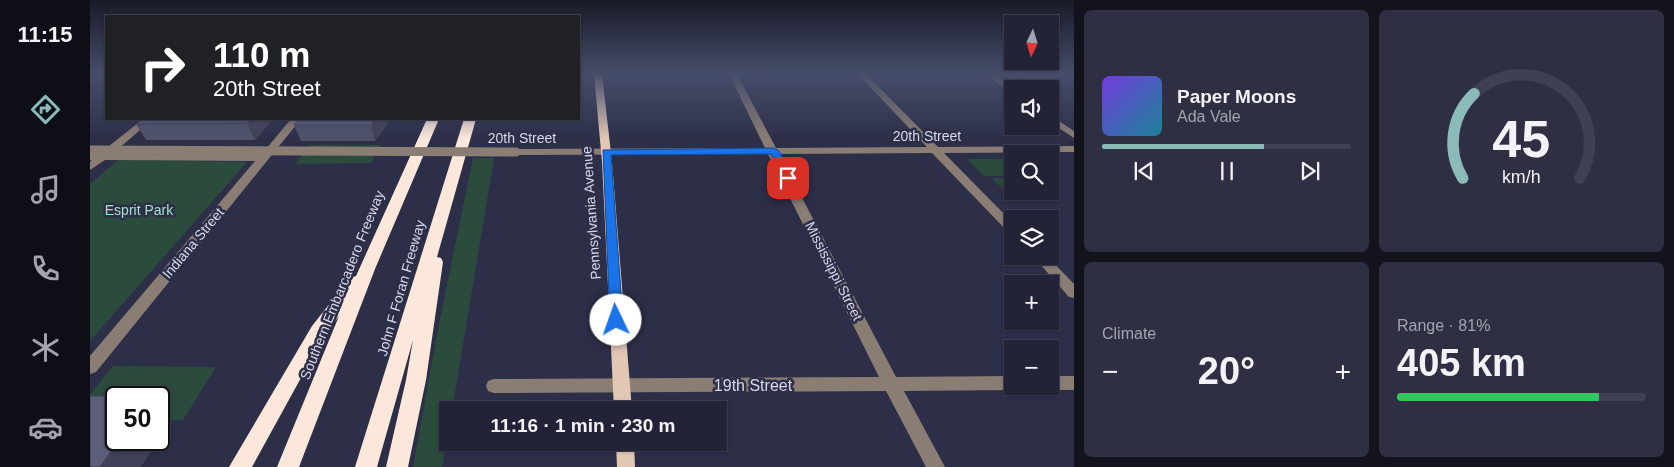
<!DOCTYPE html>
<meta charset="utf-8">
<style>
:root{--surface:#222337;--page:#2e2f42;--text:#f1f3f6;--muted:#a2a4ad;--line:#3f4052;--accent:#8bbbb9}
body{margin:0;font-family:Arial,sans-serif;background:var(--page);color:var(--text);height:100vh;display:flex;flex-direction:column;font-size:19px;white-space:nowrap}
*{box-sizing:border-box;margin:0}
p{font-size:16px;color:var(--muted)}
.icon{flex:none;width:28px;height:28px;fill:none;stroke:currentColor;stroke-width:2;stroke-linecap:round;stroke-linejoin:round}
.map{position:relative;flex:1;overflow:hidden}
.drawer{display:flex;flex-direction:column;gap:10px;padding:10px;background:#13131e;width:600px}
.drawer>*{flex:none}
.guide{position:absolute;left:15px;top:15px;width:475px;height:105px;border-radius:0px;box-shadow:0 1px 4px #0004,0 0 0 1px var(--line);background:#202124;color:#fff;overflow:hidden}
.needle{width:32px;rotate:184deg}
.fabs{position:absolute;left:914px;top:15px;display:grid;gap:10px}
.fabs a{display:grid;place-items:center;width:55px;height:55px;border-radius:0px;background:var(--surface);box-shadow:0 1px 4px #0004,0 0 0 1px var(--line);font-size:25px}
.speed{position:absolute;left:15px;top:386px;display:flex;gap:10px;font-size:25px;font-weight:700;text-align:center}
.speed>*{display:grid;place-content:center;width:65px;height:65px;border-radius:50%;background:var(--surface);box-shadow:0 1px 4px #0004,0 0 0 1px var(--line);line-height:1}
.speed .limit{border:2px solid #111;border-radius:8px;background:#fff;color:#111}
.pin{position:absolute;display:grid;place-items:center;width:42px;height:42px;color:#fff;margin:-21px;border-radius:10px;box-shadow:0 2px 8px #0006}
.me{position:absolute;width:55px;margin:-28px;rotate:357deg;stroke-linejoin:round;filter:drop-shadow(0 0 4px #0008)}
.turn{display:flex;align-items:center;gap:18px;height:105px;padding:0 25px;font-size:22px}
.turn .icon{width:65px;height:65px;stroke-width:2.5}
.turn b{display:block;font-size:35px;line-height:42px}
.big{font-size:38px;font-weight:800;line-height:1.1}
.drawer .tile{flex:1;display:flex;flex-direction:column;justify-content:center;gap:8px;min-width:0;padding:0 18px;border-radius:8px;background:var(--page)}
.drawer .dial{align-items:center;gap:0}
.dial svg{height:130px;overflow:visible;fill:none;stroke:var(--line);stroke-width:7;stroke-linecap:round;text-anchor:middle}
.dial text{fill:var(--text);stroke:none}
.song{display:flex;align-items:center;gap:15px}
.cover{width:60px;height:60px;border-radius:8px;background:linear-gradient(135deg,hsl(260 70% 55%),hsl(190 70% 35%))}
.played{height:5px;border-radius:2px;background:linear-gradient(90deg,var(--accent) 65%,var(--line) 65%)}
.keys{display:flex;justify-content:space-around;direction:ltr}
.heat{display:flex;justify-content:space-between;align-items:center;font-size:28px;direction:ltr}
.charge{height:8px;border-radius:4px;background:linear-gradient(90deg,#34c759 81%,var(--line) 0)}
.drawer .tiles{flex:1;display:grid;gap:10px;grid-template-columns:repeat(2,1fr)}
.trip{position:absolute;left:349px;top:401px;width:288px;height:50px;border-radius:0px;background:var(--surface);box-shadow:0 1px 4px #0004,0 0 0 1px var(--line);font-weight:800;line-height:50px;text-align:center}
main{display:flex;flex:1;min-height:0}
.tabs{display:flex;flex-direction:column;width:90px;justify-content:space-around;align-items:center;background:#0e0e16;color:var(--muted)}
.tabs .icon{width:35px;height:35px}
.tabs .on{color:var(--accent)}
.tabs b{font-size:22px;color:var(--text)}
.map>svg:first-child{display:block}
.green{fill:#2b4b3c}
.lines{fill:none;stroke-linecap:round;stroke-linejoin:round}
.minor{fill:#8a7d74;fill-rule:evenodd}
.major{fill:#e3c7b5;fill-rule:evenodd}
.highway{fill:#fce8db;fill-rule:evenodd}
.minor-bridge{stroke:#8a7d74;stroke-width:9}
.wall{fill:#4f516b}
.shaded-wall{fill:#404257}
.building{fill:#5c5e7c;stroke:#404257}
.route{fill:#1a73e8;stroke:#114b97}
.labels{text-anchor:middle;dominant-baseline:central;stroke-width:5;stroke-linejoin:round;paint-order:stroke}
.street-label{font-size:14px;fill:#d7d9ea;stroke:#2d2f49}
.park-label{font-size:14px;fill:#a1e0c0;stroke:#2d2f49}
.near-street-label{font-size:16px;fill:#d7d9ea;stroke:#2d2f49}
</style>
<main>
<nav class="tabs">
<b>11:15</b>
<svg class="icon on" aria-label="directions" viewBox="0 0 24 24"><path d="M12 3l9 9-9 9-9-9zM9 14v-3h6M13 9l2 2-2 2"/></svg>
<svg class="icon" aria-label="music" viewBox="0 0 24 24"><path d="M9 18V5l10-2v13"/><circle cx="6" cy="18" r="3"/><circle cx="16" cy="16" r="3"/></svg>
<svg class="icon" aria-label="phone" viewBox="0 0 24 24"><path d="M5 4h4l2 5-3 2q2 4 5 5l2-3 5 2v4C11 20 4 13 5 4z"/></svg>
<svg class="icon" aria-label="climate" viewBox="0 0 24 24"><path d="M12 3v18M4 7l16 10M4 17L20 7"/></svg>
<svg class="icon" aria-label="car" viewBox="0 0 24 24"><path d="M5 17H2v-5l4-1 3-4h7l3 4 3 1v5h-3M9 17h6M6 11h13"/><circle cx="7" cy="17" r="2"/><circle cx="17" cy="17" r="2"/></svg>
</nav>
<div class="map">
<svg width="984" height="467" viewBox="0 0 984 467">
<rect width="100%" height="100%" fill="#2d2f49"/>
<g class="green">
<path d="M219,145h72l-10,18 -76,1z"/>
<path d="M383,158h21l-42,252h-4l-1,27 -5,30h-29l25,-138z"/>
<path d="M877,159h38l7,7v10h-28z"/>
<path d="M28,160l129,2 -157,179v-157z"/>
<path d="M902,178h20v13h27l6,6h-34z"/>
<path d="M23,366l103,1 -33,53h-24v-22h-43l-26,23v-26z"/>
</g>
<g class="lines">
<g class="minor">
<path d="M639,74h8l39,74 151,-1 -69,-73h8l72,73 136,-1v6l-130,1 68,69v11l-4,-1 -76,-79 -153,1 117,223 116,-1v10h7l-7,4 -108,1 41,76h-19l-40,-76 -392,2 -6,-2 -2,-5 2,-5 6,-2 385,-2 -111,-223 -252,1 -5,-3 5,-3 249,-1z"/>
<path d="M896,74h9l20,15h-3v3h-3z"/>
<path d="M960,115l24,16v7l-24,-16z"/>
<path d="M53,119h10l-41,35 149,1 30,-36h10l-205,253 -6,2v-18l165,-195 -150,-1 -15,10v-8l2,-2h-2v-6h9z"/>
<path d="M943,256h14l27,28v14l-5,-1z"/>
<path d="M960,376h24v14h-24l-6,-2 -1,-2h7z"/>
</g>
<g class="major">
<path d="M504,74h8l10,88 20,248h-18l-12,-248z"/>
<path d="M526,442h18l1,25h-18z"/>
</g>
<g class="highway">
<path d="M337,119h12l-64,150 -76,198h-22l62,-151 -15,20 -72,131h-23l83,-141 38,-48 6,-2z"/>
<path d="M374,119h12l-39,138 4,1 2,4 -17,118 -18,87h-22l20,-87 7,-40 -36,127h-22z"/>
</g>
<path class="minor-bridge" d="M0,150l426,2"/>
</g>
<g class="wall">
<path d="M52,119h131l-18,21h-109l-10,-16z"/>
<path d="M301,119l-16,22h-74l-7,-16z"/>
</g>
<g class="shaded-wall">
<path d="M162,119h21l-18,21 -8,-17z"/>
<path d="M285,119h16l-16,22 -4,-16z"/>
<path d="M69,407l12,13 -12,19z"/>
<path d="M29,440h39l-17,27h-41z"/>
</g>
<g class="building">
<path d="M52,119h110l-5,4 -111,1z"/>
<path d="M209,119h76l-4,6h-77z"/>
<path d="M0,396h59l-1,2h-32v42h3l-19,27h-10z"/>
</g>
<linearGradient id="sky" x2="0" y2="1"><stop stop-color="#191a28"/><stop offset="0.53" stop-color="#464d6a"/><stop offset="1" stop-color="#464d6a" stop-opacity="0"/></linearGradient>
<rect width="984" height="139" fill="url(#sky)"/>
<path class="route" d="M684,148l5,3 14,27 -2,2h-7l-13,-26 -160,1 12,165 -2,4 -5,2 -4,-2 -2,-4 -7,-170z"/>
<g class="labels">
<g class="street-label">
<text x="837" y="136">20th Street</text>
<text x="432" y="138">20th Street</text>
<text transform="translate(501 213) rotate(-94)">Pennsylvania Avenue</text>
<text transform="translate(103 243) rotate(-50)">Indiana Street</text>
<text transform="translate(744 271) rotate(63)">Mississippi Street</text>
<text transform="translate(252 285) rotate(-68)">Southern Embarcadero Freeway</text>
<text transform="translate(311 288) rotate(-74)">John F Foran Freeway</text>
</g>
<g class="park-label">
<text x="49" y="210">Esprit Park</text>
</g>
<g class="near-street-label">
<text x="663" y="385">19th Street</text>
</g>
</g>
</svg>
<div class="fabs">
<a><svg class="needle" viewBox="-14 -14 28 28"><path d="M0-13l5 13h-10z" fill="#e53935"/><path d="M0 13l5-13h-10z" fill="#a2a4ad"/></svg></a>
<a><svg class="icon" aria-label="sound" viewBox="0 0 24 24"><path d="M4 9h4l5-4v14l-5-4H4zM17 9q2 3 0 6"/></svg></a>
<a><svg class="icon" aria-label="search" viewBox="0 0 24 24"><circle cx="10" cy="10" r="6"/><path d="M15 15l6 6"/></svg></a>
<a><svg class="icon" aria-label="layers" viewBox="0 0 24 24"><path d="M12 4l9 5-9 5-9-5zM3 14l9 5 9-5"/></svg></a>
<a>+</a>
<a>−</a>
</div>
<div class="speed"><div class="limit">50</div></div>
<div class="pin" style="left:698px;top:178px;background:#d93025"><svg class="icon" aria-label="arrive" viewBox="0 0 24 24"><path d="M6 21V4h12l-3 4 3 4H6"/></svg></div>
<svg class="me" style="left:526px;top:320px" viewBox="-20 -20 40 40"><circle r="19" fill="#fff"/><path d="M0-13L10 11 0 6-10 11z" fill="#1a73e8"/></svg>
<div class="trip">11:16 · 1 min · 230 m</div>
<div class="guide">
<div class="turn"><svg class="icon" aria-label="right" viewBox="0 0 24 24"><path d="M7 20v-9h11M14 6l5 5-5 5"/></svg><div><b>110 m</b>20th Street</div></div>
</div>
</div>
<section class="drawer">
<div class="tiles">
<div class="tile">
<div class="song"><i class="cover"></i><div><b>Paper Moons</b><p>Ada Vale</p></div></div>
<div class="played"></div>
<div class="keys"><svg class="icon" aria-label="previous" viewBox="0 0 24 24"><path d="M18 5L8 12l10 7zM5 5v14"/></svg><svg class="icon" aria-label="pause" viewBox="0 0 24 24"><path d="M8 5v14M16 5v14"/></svg><svg class="icon" aria-label="next" viewBox="0 0 24 24"><path d="M6 5l10 7-10 7zM19 5v14"/></svg></div>
</div>
<div class="tile dial"><svg viewBox="0 0 100 80">
<path d="M14 69A42 42 0 1 1 86 69"/>
<path d="M14 69A42 42 0 0 1 21 17" stroke="#8bbbb9"/>
<text x="50" y="56" font-size="32" font-weight="700">45</text>
<text x="50" y="72" font-size="11">km/h</text>
</svg></div>
<div class="tile"><p>Climate</p>
<div class="heat"><a>−</a><b class="big">20°</b><a>+</a></div>
</div>
<div class="tile"><p>Range · 81%</p><b class="big">405 km</b><div class="charge"></div></div>
</div>
</section>
</main>
